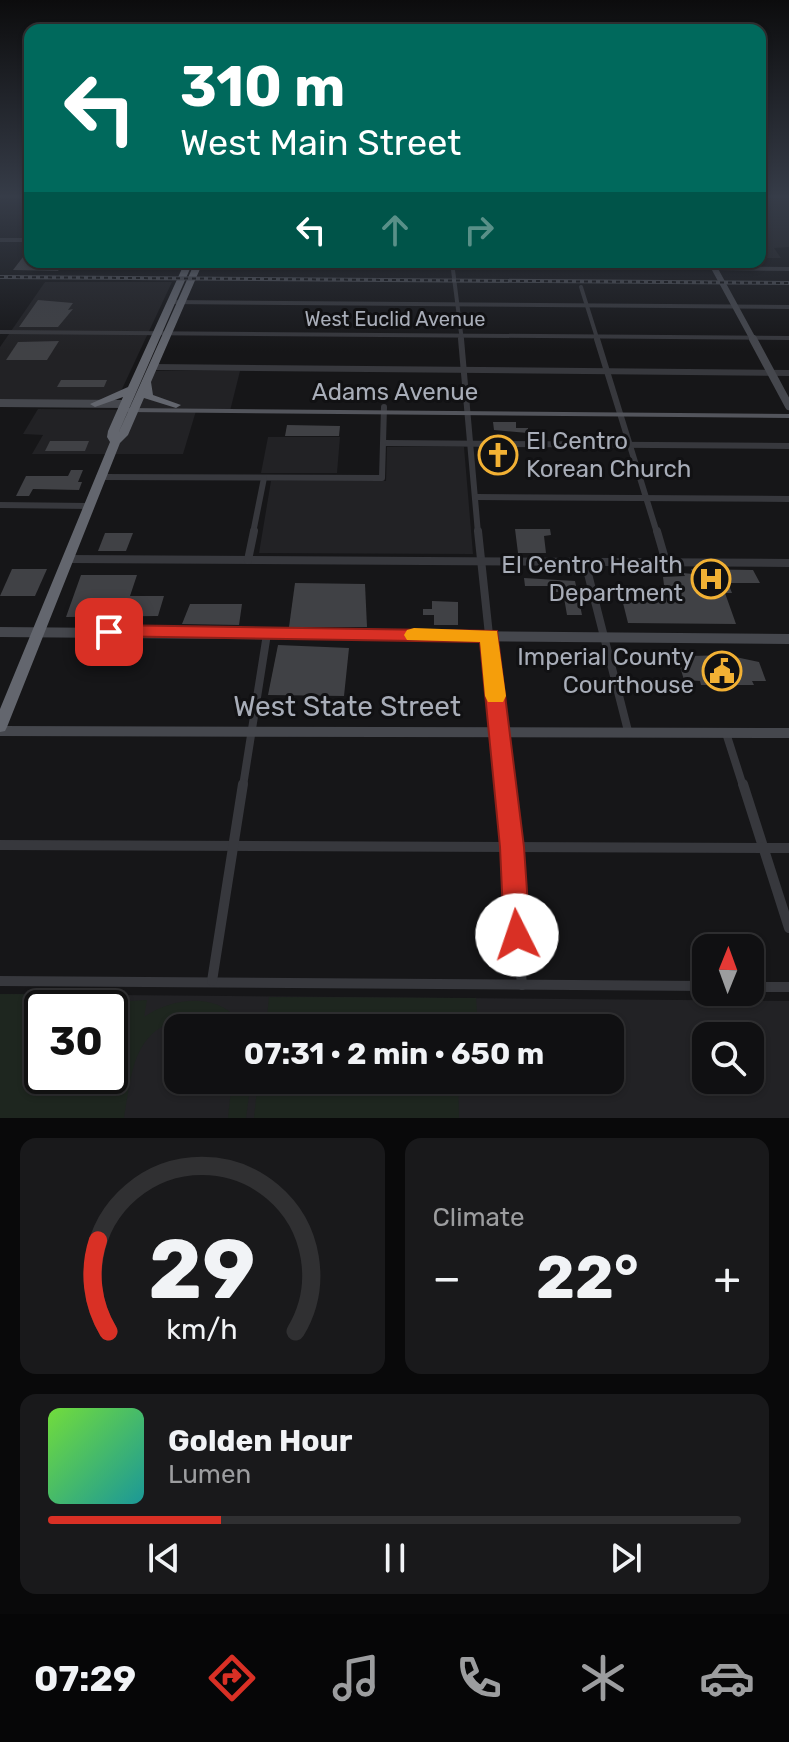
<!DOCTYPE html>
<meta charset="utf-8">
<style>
:root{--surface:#101012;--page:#19191b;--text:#f1f3f6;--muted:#9c9d9f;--line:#303032;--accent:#d93025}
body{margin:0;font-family:Rubik,sans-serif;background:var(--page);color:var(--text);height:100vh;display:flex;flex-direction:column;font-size:30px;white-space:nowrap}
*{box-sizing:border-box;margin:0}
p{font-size:26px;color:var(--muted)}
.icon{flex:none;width:44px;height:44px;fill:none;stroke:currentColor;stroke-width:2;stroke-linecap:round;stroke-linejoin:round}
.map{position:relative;height:1118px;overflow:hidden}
.side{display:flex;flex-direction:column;gap:20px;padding:20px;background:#09090a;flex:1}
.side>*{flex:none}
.hud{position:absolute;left:24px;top:24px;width:742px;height:244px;border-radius:16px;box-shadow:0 2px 6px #0004,0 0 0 2px var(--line);background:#00695c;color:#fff;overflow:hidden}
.needle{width:52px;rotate:1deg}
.controls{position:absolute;left:692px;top:934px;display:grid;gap:16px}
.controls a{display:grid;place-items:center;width:72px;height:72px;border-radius:16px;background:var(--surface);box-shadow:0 2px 6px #0004,0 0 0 2px var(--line);font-size:40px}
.speed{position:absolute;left:24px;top:990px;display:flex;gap:16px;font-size:40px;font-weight:700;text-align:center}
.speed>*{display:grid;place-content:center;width:104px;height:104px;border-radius:50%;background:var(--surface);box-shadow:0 2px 6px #0004,0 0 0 2px var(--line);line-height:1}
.speed .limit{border:4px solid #111;border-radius:12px;background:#fff;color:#111}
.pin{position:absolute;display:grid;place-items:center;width:68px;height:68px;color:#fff;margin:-34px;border-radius:16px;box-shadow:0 4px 12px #0006}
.me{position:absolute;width:88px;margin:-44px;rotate:356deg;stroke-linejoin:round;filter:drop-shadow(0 0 6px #0008)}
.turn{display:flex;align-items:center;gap:28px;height:168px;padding:0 24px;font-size:36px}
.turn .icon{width:104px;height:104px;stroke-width:2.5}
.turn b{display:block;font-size:56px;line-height:68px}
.lanes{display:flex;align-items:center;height:76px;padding:0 24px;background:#0003;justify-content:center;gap:40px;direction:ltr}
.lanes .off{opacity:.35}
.big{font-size:60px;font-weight:700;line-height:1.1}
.side .tile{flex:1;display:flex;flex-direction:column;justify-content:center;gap:12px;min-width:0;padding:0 28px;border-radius:16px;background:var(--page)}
.side .dial{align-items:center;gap:0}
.dial svg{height:208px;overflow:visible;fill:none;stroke:var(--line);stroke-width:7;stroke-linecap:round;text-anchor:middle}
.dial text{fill:var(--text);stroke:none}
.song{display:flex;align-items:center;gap:24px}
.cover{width:96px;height:96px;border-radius:12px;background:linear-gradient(135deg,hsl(100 70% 55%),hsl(180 70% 35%))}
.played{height:8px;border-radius:4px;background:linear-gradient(90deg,var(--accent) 25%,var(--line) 25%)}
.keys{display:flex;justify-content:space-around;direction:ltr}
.heat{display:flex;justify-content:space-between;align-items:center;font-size:44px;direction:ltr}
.side .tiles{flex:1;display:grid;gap:20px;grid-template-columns:1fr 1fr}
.tile:last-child{grid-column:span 2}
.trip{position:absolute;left:164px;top:1014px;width:460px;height:80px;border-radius:16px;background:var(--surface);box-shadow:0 2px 6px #0004,0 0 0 2px var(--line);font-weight:700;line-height:80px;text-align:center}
.dock{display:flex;height:128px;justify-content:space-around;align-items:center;background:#060607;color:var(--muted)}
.dock .icon{width:56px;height:56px}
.dock .current{color:var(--accent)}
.dock b{font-size:36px;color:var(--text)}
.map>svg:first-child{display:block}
.built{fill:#222225;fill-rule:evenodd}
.green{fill:#1e261f;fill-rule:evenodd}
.building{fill:#404145}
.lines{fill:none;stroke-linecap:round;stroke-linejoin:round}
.street-far3{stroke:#37383d;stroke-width:4}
.street-far2{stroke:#37383d;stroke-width:6}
.street-far1{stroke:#37383d;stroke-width:8}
.street{stroke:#37383d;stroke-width:10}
.secondary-far2{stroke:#45474d;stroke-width:6}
.secondary-far1{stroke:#45474d;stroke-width:8}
.secondary{stroke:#45474d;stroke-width:10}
.primary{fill:#53555c;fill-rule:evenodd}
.highway{fill:#63666e;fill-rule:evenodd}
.rail-casing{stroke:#4a4c52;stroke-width:4}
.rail{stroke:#111113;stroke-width:2;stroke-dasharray:4;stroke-linecap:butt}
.route{fill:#d93025;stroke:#8d1f18;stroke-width:2}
.slow{fill:#f59e0b}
.labels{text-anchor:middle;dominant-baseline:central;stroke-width:6;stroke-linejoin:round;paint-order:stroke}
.far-street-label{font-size:20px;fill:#a8adb8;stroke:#111113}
.street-label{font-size:24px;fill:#a8adb8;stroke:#111113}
.poi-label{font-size:24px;fill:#a8adb8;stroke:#111113;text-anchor:end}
.near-street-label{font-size:28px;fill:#a8adb8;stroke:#111113}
</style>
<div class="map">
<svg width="789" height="1118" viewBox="0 0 789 1118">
<rect width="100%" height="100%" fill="#161618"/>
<g class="built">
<path d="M760,195h29v52l-15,1 7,10h-21z"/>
<path d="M45,282h127l-57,122 -115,-1v-56z"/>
<path d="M151,371h89l-10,40h-34l-13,43h-151l11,-19 -20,-1 15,-25 95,1z"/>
<path d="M268,437h72l-3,36h-76z"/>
<path d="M387,447h77l9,107 -214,-1 12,-72h115z"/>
<path d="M0,994l789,7v117h-789zM42,1008h68v68h-68zM178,1028h432v52h-432zM706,1036h44v44h-44z"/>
</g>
<g class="green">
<path d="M0,994l128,1 -9,51 11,-45 17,-1 -3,17c30,-21 79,-26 100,11 -25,0 -22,-7 -41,-11 -11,-2 -22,1 -31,5 -41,15 -41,59 -48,96h-124zM42,1008h68v68h-68z"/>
<path d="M269,997l207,1 2,30h-212z"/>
<path d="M232,1080h19l-5,38h-18z"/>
<path d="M258,1080h200l1,38h-205z"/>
</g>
<g class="building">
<path d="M30,248v14h34l-6,9 -45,-1z"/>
<path d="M38,300l35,3 -5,7 5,-1 -15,18h-39z"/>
<path d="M59,341l-12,19h-41l12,-18z"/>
<path d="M61,380h46l-3,7h-47z"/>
<path d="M493,422h23v6h12v5l-34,-3z"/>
<path d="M287,425l53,1 -1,10h-54z"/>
<path d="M50,441h39l-4,10h-40z"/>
<path d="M71,470h12l-5,12h4l-3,8 -46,-1 -4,7h-13l10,-20h42z"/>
<path d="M515,529h35l1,6 -7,1 2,17h-28z"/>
<path d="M105,533h28l-7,18h-28z"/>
<path d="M12,569h35l-12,27h-35z"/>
<path d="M691,569l62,1 7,13h-32l4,10h-7l11,31 -108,-1 -5,-20 22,-2 1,-4 26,1 -8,-13 -1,-8 22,-1 -2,-3 10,1z"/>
<path d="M81,575h56l-7,21h34l-6,20 -92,1z"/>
<path d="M524,578l51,3 7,34h-15l-4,-23h-8l-1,-6h-29z"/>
<path d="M295,583l70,1 2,43h-78z"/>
<path d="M432,601l26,1v23h-24v-10h-11v-6h9z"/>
<path d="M190,604h52l-3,21 -57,-1z"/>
<path d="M278,645l71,3 -5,48 -76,-1z"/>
<path d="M726,655l33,7 7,19h-14l2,4h-53l-1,-4 -16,-1 -6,-20h14l-1,-4z"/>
</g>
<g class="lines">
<g class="street-far3">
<path d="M0,240h30"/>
<path d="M317,262l396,4"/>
<path d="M452,262l10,79"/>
<path d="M714,268l75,1"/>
<path d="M581,287l17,54"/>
<path d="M170,302l619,5"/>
<path d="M0,332l789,6"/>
</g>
<g class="street-far2">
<path d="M461,339l17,194"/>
<path d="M597,339l60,194"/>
<path d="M153,367l636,6"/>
<path d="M384,443l405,3"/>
<path d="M101,477l281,1 2,-71"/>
<path d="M476,497l313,2"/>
<path d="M0,505l89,1"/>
<path d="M253,533l11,-55"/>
</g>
<g class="street-far1">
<path d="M478,531l27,255"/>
<path d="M657,531l9,31"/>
<path d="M68,559l721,4"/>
<path d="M248,560l6,-29"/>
<path d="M585,562l43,169"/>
<path d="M726,733l17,53"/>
<path d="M243,786l24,-152"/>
</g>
<g class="street">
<path d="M505,784l17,201"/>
<path d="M743,784l46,144"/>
<path d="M0,845l789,3"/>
<path d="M0,981l706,5"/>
<path d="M212,981l31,-197"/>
<path d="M750,987h39"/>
</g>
<path class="secondary-far2" d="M711,262l43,79"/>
<g class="secondary-far1">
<path d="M753,339l36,67"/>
<path d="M0,403l125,1"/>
</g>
<g class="secondary">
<path d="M0,632l789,7"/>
<path d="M0,731l789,2"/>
</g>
<path class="primary" d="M125,408l664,6v4l-661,-6 -4,-2z"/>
<path class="highway" d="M185,262h8l-75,172 77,-172h8l-52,120 2,13 28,10 -5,3 -32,-10 -16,37 -8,8 -113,284 -2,4 -5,1v-23l110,-267 -3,-5 1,-6 15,-34 -28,10 -5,-3 38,-17z"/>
<defs>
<path id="rail" d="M0,277l789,6"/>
</defs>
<use href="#rail" class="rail-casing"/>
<use href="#rail" class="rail"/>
</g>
<linearGradient id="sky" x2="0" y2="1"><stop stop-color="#0c0c0d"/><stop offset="0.56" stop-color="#363c48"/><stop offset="1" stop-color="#363c48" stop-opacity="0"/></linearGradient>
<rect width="789" height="351" fill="url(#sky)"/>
<path class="route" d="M109,625l388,6 27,216 6,88 -4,9 -9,3 -9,-3 -4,-9 -4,-88 -20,-205 -378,-6 -3,-4 3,-5z"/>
<path class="slow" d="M414,628l83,3 9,65 -3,6h-15l-3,-6 -5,-54 -73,-2 -3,-5 3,-5z"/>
<defs>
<symbol id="church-ring" viewBox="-11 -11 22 22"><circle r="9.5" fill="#111113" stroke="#f2b134" stroke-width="1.5"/><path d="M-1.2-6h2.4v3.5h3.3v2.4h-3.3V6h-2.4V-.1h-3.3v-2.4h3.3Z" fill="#f2b134"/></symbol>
<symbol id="hospital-ring" viewBox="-11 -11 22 22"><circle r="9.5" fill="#111113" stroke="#f2b134" stroke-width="1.5"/><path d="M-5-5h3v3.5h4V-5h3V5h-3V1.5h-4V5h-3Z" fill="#f2b134"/></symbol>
<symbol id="civic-ring" viewBox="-11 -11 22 22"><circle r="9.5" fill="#111113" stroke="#f2b134" stroke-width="1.5"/><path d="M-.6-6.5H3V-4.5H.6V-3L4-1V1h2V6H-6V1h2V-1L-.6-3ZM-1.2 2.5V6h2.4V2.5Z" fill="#f2b134"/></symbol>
</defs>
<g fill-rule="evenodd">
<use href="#church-ring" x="476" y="433" width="44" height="44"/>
<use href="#hospital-ring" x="689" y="557" width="44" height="44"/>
<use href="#civic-ring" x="700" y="649" width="44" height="44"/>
</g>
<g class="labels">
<g class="far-street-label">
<text x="395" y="319">West Euclid Avenue</text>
</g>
<g class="street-label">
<text x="395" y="392">Adams Avenue</text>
</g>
<g class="poi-label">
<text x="526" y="441" text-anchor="start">El Centro<tspan x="526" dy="28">Korean Church</tspan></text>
<text x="683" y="565">El Centro Health<tspan x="683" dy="28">Department</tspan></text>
<text x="694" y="657">Imperial County<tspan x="694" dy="28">Courthouse</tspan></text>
</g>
<g class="near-street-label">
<text x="347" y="706">West State Street</text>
</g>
</g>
</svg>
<div class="controls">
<a><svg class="needle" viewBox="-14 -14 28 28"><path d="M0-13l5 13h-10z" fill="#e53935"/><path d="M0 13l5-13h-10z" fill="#9c9d9f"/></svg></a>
<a><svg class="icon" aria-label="search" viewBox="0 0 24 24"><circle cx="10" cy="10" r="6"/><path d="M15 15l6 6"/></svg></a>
</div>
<div class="speed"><div class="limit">30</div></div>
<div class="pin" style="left:109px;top:632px;background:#d93025"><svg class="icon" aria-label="arrive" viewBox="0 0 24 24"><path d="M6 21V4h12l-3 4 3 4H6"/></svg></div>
<svg class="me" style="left:517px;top:935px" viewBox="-20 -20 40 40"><circle r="19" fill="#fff"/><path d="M0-13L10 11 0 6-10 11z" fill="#d93025"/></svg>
<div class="trip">07:31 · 2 min · 650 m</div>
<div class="hud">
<div class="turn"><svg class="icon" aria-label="left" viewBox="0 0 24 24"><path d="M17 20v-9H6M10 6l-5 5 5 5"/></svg><div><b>310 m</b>West Main Street</div></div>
<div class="lanes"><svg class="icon" aria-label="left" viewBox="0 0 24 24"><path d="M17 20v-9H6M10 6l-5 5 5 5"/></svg><svg class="icon off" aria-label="ahead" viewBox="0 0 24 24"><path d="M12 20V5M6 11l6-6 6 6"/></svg><svg class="icon off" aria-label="right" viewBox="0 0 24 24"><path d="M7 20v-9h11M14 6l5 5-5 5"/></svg></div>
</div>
</div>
<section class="side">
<div class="tiles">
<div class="tile dial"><svg viewBox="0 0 100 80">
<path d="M14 69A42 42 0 1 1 86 69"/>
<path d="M14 69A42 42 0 0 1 10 34" stroke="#d93025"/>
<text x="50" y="56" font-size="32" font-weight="700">29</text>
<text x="50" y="72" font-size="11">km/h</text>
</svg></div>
<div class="tile"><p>Climate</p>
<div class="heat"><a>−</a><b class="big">22°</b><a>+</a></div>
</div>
<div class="tile">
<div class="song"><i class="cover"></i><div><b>Golden Hour</b><p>Lumen</p></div></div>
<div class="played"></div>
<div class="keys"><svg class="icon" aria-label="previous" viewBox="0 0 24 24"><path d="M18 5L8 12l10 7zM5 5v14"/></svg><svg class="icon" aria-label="pause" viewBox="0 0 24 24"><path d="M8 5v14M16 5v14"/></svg><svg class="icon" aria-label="next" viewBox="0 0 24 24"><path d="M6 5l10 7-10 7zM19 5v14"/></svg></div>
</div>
</div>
</section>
<nav class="dock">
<b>07:29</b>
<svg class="icon current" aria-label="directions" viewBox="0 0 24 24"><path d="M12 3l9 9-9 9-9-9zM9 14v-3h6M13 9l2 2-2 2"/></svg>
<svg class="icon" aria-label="music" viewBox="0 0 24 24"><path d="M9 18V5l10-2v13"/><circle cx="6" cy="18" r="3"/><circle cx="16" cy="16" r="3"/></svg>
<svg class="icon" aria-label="phone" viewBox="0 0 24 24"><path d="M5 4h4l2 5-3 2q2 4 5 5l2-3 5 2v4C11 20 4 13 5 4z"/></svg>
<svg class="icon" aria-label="climate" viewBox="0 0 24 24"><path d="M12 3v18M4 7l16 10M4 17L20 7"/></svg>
<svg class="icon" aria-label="car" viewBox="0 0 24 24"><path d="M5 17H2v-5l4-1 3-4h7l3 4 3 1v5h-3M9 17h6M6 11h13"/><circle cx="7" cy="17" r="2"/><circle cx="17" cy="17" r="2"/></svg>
</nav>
